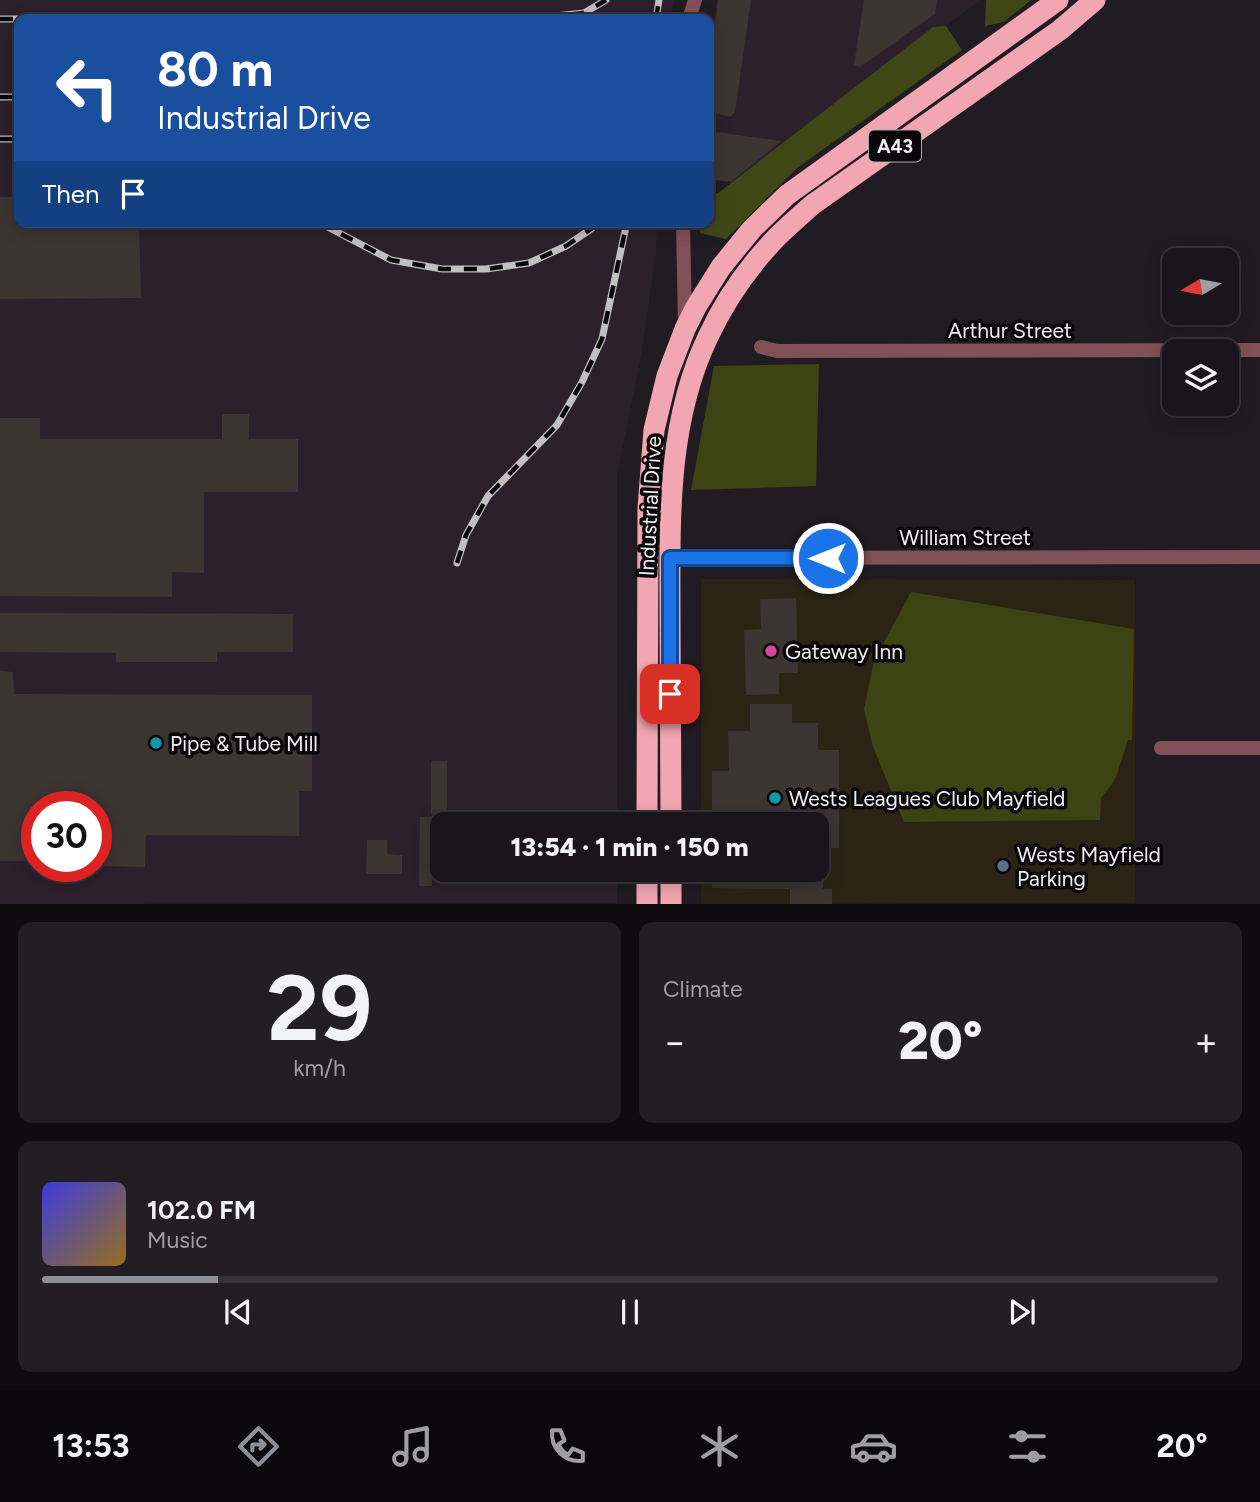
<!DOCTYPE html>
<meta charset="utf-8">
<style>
:root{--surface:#19151a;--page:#221e23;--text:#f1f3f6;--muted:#9f9fa2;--line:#373439;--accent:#8c9099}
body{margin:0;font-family:Figtree,sans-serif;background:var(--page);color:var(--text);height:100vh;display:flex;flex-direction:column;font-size:26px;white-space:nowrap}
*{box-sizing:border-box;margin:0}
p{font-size:23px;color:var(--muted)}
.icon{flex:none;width:38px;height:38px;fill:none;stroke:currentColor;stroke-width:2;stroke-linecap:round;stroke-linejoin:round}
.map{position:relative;height:904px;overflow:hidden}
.panel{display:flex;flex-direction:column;gap:18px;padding:18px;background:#0e0c0e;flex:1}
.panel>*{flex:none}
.hud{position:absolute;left:14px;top:14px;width:700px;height:214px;border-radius:14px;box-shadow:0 4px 18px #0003,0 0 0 2px var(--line);background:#1a4fa0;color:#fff;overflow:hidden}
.needle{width:46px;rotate:260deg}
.buttons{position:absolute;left:1162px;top:248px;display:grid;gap:14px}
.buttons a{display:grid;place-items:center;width:77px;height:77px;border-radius:14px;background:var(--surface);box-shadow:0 4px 18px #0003,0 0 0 2px var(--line);font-size:35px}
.speed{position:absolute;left:21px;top:791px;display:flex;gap:14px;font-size:35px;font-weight:700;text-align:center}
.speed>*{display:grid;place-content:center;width:91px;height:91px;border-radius:50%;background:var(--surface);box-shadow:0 4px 18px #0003,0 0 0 2px var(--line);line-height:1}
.speed .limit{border:10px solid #d22;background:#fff;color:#111}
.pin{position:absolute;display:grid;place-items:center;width:60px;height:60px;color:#fff;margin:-30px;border-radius:14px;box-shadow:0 4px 10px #0006}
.me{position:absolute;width:77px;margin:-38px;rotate:270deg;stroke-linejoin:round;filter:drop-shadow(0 0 5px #0008)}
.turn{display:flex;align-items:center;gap:24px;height:147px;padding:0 28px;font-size:32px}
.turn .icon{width:91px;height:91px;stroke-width:2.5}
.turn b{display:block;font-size:49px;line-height:60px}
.then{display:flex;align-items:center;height:66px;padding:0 28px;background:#0003;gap:14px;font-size:26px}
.big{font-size:52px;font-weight:800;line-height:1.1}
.panel .card{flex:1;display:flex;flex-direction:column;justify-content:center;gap:10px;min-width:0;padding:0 24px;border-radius:14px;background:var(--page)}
.panel .dial{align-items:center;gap:0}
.dial b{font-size:91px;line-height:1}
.song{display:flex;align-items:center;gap:21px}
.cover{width:84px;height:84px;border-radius:10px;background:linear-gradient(135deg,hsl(240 70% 55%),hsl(40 70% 35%))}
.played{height:7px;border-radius:4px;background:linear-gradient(90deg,var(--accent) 15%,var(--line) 15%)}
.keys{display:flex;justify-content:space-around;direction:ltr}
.heat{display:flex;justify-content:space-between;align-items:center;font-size:38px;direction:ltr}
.panel .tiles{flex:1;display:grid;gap:18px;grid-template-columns:1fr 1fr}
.card:last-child{grid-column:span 2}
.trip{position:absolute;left:430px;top:812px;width:399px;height:70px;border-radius:14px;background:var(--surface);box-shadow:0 4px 18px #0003,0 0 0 2px var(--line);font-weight:800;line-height:70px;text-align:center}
.dock{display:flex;height:112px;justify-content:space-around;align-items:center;background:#0a080a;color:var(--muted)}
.dock .icon{width:49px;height:49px}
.dock .active{color:var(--accent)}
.dock b{font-size:32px;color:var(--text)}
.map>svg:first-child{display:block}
.commercial{fill:#2b2414}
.industrial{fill:#2d202d;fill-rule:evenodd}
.green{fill:#3c4413}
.forest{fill:#3e4715}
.building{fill:#3c3531}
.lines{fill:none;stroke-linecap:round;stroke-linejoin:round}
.street{stroke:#825058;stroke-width:14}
.highway{stroke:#f2a6b2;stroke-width:21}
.rail-casing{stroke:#c2bfc3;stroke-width:7}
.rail{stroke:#09070a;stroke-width:4.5;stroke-dasharray:13;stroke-linecap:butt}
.route-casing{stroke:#114b97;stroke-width:18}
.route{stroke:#1a73e8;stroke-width:12}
.hotel-dot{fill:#d1479c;stroke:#09070a;stroke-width:2.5}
.culture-dot{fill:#0f9aa8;stroke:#09070a;stroke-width:2.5}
.service-dot{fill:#5c6f8a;stroke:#09070a;stroke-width:2.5}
.labels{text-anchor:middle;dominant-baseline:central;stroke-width:7;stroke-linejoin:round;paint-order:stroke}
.shield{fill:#09070a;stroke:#aba9ac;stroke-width:2}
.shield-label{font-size:19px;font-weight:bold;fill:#f1eef1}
.street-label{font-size:21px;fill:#f1eef1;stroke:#09070a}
.poi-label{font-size:21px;fill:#f1eef1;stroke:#09070a;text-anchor:start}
</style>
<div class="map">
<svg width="1260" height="904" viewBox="0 0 1260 904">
<rect width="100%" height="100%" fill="#211c22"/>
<path class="commercial" d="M701,579l434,1v323l-434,1v-34h116v-46h-116z"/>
<g class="industrial">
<path d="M0,0h674l-3,19h-652v203h638l-1,30 -15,104 -24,119v349h-174v46h174v33l-617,1zM37,807h59v59h-59z"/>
<path d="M717,0h264l-250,182 -22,-3v-124z"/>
</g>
<g class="green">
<path d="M819,364l-3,122 -125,4 23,-124z"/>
<path d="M911,592l223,37 -2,111h-4l-12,37 -4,7 -11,14 -1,22 -196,2 -31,-75 -9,-38 10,-48z"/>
</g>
<g class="forest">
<path d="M986,0h45l-27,22 -19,4z"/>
<path d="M946,26l16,24 -165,118 -71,71 -26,-6v-11h9v-25l9,-4 215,-166z"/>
</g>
<g class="building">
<path d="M718,0h33l-16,112 -5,5 -21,-5v-53h2z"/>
<path d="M864,0h73l-2,14 -75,53 -6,-2z"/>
<path d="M709,131l72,10 -50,41 -22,-3z"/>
<path d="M0,197h19v25h120l2,76 -141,1z"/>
<path d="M222,414h27v25h49v53h-94v81l-32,-1v25l-172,-1v-178h40v21h182z"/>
<path d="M796,598l2,75h-19v21l-33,1 -2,-65 17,-1 -1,-30z"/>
<path d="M0,613l293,1v38h-76v10h-101v-9l-116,-1z"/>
<path d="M0,671l13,1 1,22 298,1v96h-13v45l-153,-1 -1,32 -49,-1v-59h-59v54h-37z"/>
<path d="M750,704h42v19h26v27h21v98h-16v41h9v15h-42v-15l-78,-1v-18h105v-46h-105v-53h17l-1,-40h22z"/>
<rect x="431" y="761" width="16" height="53"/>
<path d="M420,817h29v7h-6v46h31v5h-42v11h-13z"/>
<path d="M367,840h20v14l15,1v19h-36z"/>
</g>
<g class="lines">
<g class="street">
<path d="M689,19l6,-19"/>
<path d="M683,222l2,102"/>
<path d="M761,347l16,4 483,-1"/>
<path d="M670,558l590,-1"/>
<path d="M1161,748h99"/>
</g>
<g class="highway">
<path d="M647,824l1,-316 6,-78 13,-54 18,-47 11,-22 25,-40 31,-38 35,-34 271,-195"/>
<path d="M671,824c0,-69 -1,-138 -1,-206 0,-95 -4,-194 38,-281 17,-37 41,-71 69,-100 11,-11 24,-22 35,-32l248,-175 35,-30"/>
<path d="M647,870v34"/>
<path d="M671,870v34"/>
</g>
<defs>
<g id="rail">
<path d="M0,19l535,-1 49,-5 22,-13"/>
<path d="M656,19l3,-19"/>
<path d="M0,97h19"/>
<path d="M0,139h19"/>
<path d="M318,222l73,38 51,9h44l43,-6 37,-17 25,-17 7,-7"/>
<path d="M457,563l9,-28 22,-39 69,-71 25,-43 20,-43 25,-117"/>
</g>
</defs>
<use href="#rail" class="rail-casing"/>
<use href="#rail" class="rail"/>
</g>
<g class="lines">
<defs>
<path id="route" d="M670,694v-136h158"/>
</defs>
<use href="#route" class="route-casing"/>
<use href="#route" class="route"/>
</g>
<circle class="hotel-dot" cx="771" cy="651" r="7"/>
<g class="culture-dot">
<circle cx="156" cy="743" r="7"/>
<circle cx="775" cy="798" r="7"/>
</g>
<circle class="service-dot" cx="1003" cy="866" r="7"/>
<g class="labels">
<rect class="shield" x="869" y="130.5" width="52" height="31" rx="5"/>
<g class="shield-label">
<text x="895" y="146">A43</text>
</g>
<g class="street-label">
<text x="1010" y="330">Arthur Street</text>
<text transform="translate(650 506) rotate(-87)">Industrial Drive</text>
<text x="965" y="537">William Street</text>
</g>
<g class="poi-label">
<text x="785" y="651">Gateway Inn</text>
<text x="170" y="743">Pipe &amp; Tube Mill</text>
<text x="789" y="798">Wests Leagues Club Mayfield</text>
<text x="1017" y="854">Wests Mayfield<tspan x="1017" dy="24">Parking</tspan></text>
</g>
</g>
</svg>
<div class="buttons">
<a><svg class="needle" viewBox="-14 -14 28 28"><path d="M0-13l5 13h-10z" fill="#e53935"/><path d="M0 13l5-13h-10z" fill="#9f9fa2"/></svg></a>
<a><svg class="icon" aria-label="layers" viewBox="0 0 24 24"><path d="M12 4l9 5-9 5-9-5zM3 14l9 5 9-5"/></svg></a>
</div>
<div class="speed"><div class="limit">30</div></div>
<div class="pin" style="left:670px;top:694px;background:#d93025"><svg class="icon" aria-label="arrive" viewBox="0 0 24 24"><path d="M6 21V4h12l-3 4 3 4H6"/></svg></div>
<svg class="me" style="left:828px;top:558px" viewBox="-20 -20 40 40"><circle r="17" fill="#1a73e8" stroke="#fff" stroke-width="3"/><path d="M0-11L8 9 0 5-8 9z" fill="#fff"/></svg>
<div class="trip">13:54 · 1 min · 150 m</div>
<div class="hud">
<div class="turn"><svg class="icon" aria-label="left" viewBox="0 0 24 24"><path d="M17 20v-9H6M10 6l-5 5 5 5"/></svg><div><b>80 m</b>Industrial Drive</div></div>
<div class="then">Then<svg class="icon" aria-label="arrive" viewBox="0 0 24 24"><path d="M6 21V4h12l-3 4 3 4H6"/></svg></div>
</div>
</div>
<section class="panel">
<div class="tiles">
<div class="card dial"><b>29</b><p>km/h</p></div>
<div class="card"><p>Climate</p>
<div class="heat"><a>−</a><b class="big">20°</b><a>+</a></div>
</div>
<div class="card">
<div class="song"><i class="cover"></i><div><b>102.0 FM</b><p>Music</p></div></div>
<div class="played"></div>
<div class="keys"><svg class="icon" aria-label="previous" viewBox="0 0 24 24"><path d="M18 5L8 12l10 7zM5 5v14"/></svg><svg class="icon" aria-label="pause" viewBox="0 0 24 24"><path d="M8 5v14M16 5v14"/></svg><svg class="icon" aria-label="next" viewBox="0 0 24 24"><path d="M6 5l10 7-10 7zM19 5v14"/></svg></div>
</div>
</div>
</section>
<nav class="dock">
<b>13:53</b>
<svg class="icon active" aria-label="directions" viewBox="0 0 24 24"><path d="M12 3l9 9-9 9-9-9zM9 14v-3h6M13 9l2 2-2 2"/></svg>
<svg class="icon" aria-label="music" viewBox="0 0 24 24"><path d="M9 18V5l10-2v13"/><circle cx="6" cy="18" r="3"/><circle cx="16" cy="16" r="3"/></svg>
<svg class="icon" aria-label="phone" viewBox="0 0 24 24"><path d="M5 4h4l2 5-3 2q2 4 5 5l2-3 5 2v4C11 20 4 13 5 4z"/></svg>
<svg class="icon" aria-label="climate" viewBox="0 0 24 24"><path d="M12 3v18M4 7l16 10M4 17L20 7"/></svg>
<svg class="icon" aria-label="car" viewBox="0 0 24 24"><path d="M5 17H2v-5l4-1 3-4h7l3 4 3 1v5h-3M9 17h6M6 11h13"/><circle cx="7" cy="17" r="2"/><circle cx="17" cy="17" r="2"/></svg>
<svg class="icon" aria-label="filters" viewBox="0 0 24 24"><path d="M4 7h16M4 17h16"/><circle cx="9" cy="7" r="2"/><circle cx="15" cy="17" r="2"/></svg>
<b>20°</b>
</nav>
